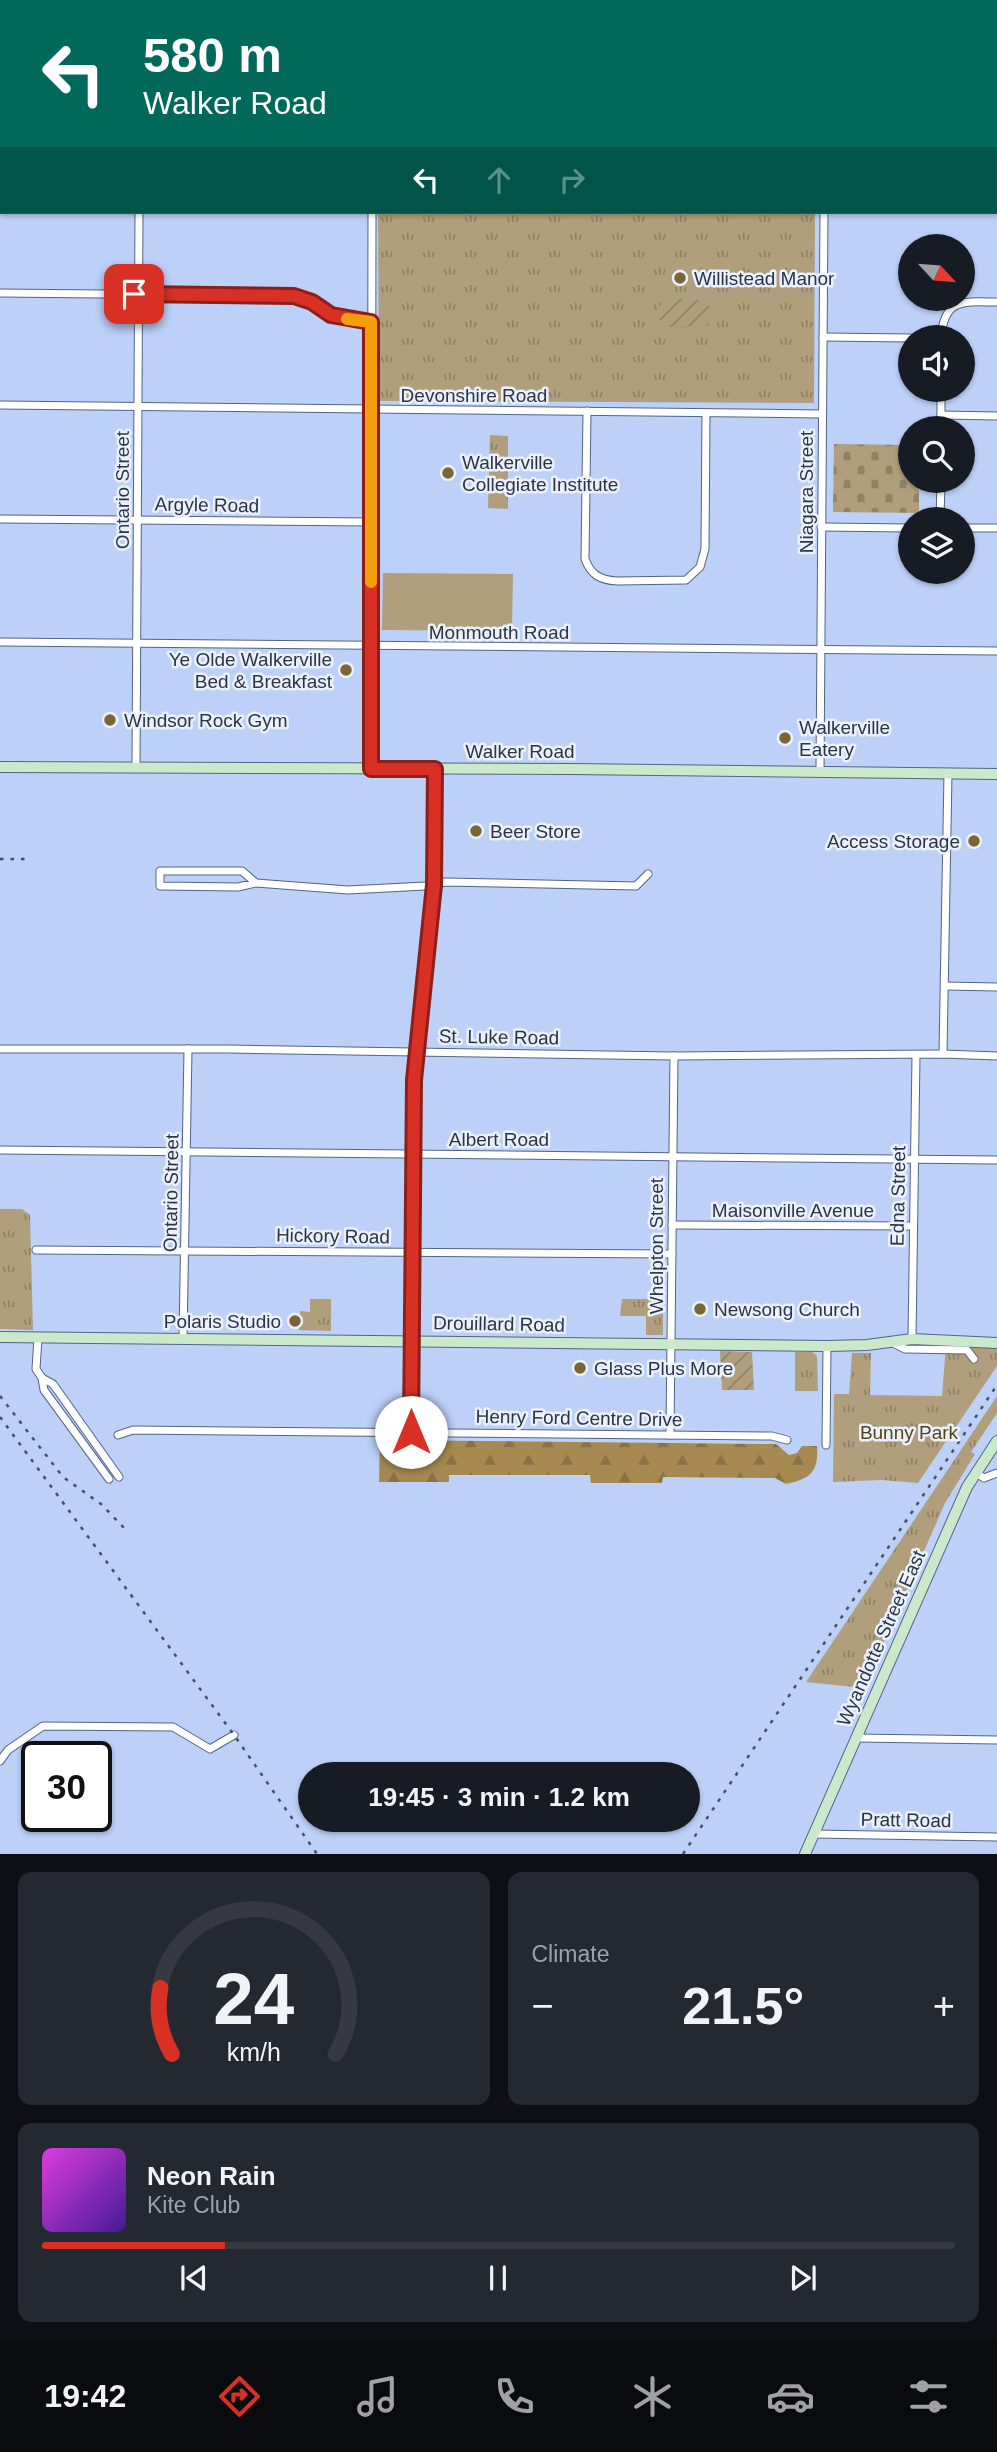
<!DOCTYPE html>
<meta charset="utf-8">
<style>
:root{--surface:#171b24;--page:#242831;--text:#f1f3f6;--muted:#9ea1a6;--line:#363941;--accent:#d93025}
body{margin:0;font-family:Helvetica,sans-serif;background:var(--page);color:var(--text);height:100vh;display:flex;flex-direction:column;font-size:26px;white-space:nowrap}
*{box-sizing:border-box;margin:0}
p{font-size:23px;color:var(--muted)}
.icon{flex:none;width:38px;height:38px;fill:none;stroke:currentColor;stroke-width:2;stroke-linecap:round;stroke-linejoin:round}
.map{position:relative;height:1854px;overflow:hidden}
.panel{display:flex;flex-direction:column;gap:18px;padding:18px;background:#0d0f14;flex:1}
.panel>*{flex:none}
.hud{position:absolute;left:0px;top:0px;width:998px;height:214px;box-shadow:0 2px 5px #0004;background:#00695c;color:#fff;overflow:hidden}
.needle{width:46px;rotate:116deg}
.controls{position:absolute;left:898px;top:234px;display:grid;gap:14px}
.controls a{display:grid;place-items:center;width:77px;height:77px;border-radius:50%;background:var(--surface);box-shadow:0 2px 5px #0004;font-size:35px}
.speed{position:absolute;left:21px;top:1741px;display:flex;gap:14px;font-size:35px;font-weight:700;text-align:center}
.speed>*{display:grid;place-content:center;width:91px;height:91px;border-radius:50%;background:var(--surface);box-shadow:0 2px 5px #0004;line-height:1}
.speed .limit{border:4px solid #111;border-radius:10px;background:#fff;color:#111}
.pin{position:absolute;display:grid;place-items:center;width:60px;height:60px;color:#fff;margin:-30px;border-radius:14px;box-shadow:0 4px 10px #0006}
.me{position:absolute;width:77px;margin:-38px;rotate:0deg;stroke-linejoin:round;filter:drop-shadow(0 0 5px #0008)}
.turn{display:flex;align-items:center;gap:24px;height:147px;padding:0 28px;font-size:32px}
.turn .icon{width:91px;height:91px;stroke-width:2.5}
.turn b{display:block;font-size:49px;line-height:60px}
.lanes{display:flex;align-items:center;height:66px;padding:0 28px;background:#0003;justify-content:center;gap:35px;direction:ltr}
.lanes .off{opacity:.35}
.big{font-size:52px;font-weight:700;line-height:1.1}
.panel .tile{flex:1;display:flex;flex-direction:column;justify-content:center;gap:10px;min-width:0;padding:0 24px;border-radius:14px;background:var(--page)}
.panel .dial{align-items:center;gap:0}
.dial svg{height:182px;overflow:visible;fill:none;stroke:var(--line);stroke-width:7;stroke-linecap:round;text-anchor:middle}
.dial text{fill:var(--text);stroke:none}
.song{display:flex;align-items:center;gap:21px}
.cover{width:84px;height:84px;border-radius:10px;background:linear-gradient(135deg,hsl(300 70% 55%),hsl(260 70% 35%))}
.played{height:7px;border-radius:4px;background:linear-gradient(90deg,var(--accent) 20%,var(--line) 20%)}
.keys{display:flex;justify-content:space-around;direction:ltr}
.heat{display:flex;justify-content:space-between;align-items:center;font-size:38px;direction:ltr}
.panel .tiles{flex:1;display:grid;gap:18px;grid-template-columns:1fr 1fr}
.tile:last-child{grid-column:span 2}
.trip{position:absolute;left:298px;top:1762px;width:402px;height:70px;border-radius:35px;background:var(--surface);box-shadow:0 2px 5px #0004;font-weight:700;line-height:70px;text-align:center}
.tabs{display:flex;height:112px;justify-content:space-around;align-items:center;background:#090b0e;color:var(--muted)}
.tabs .icon{width:49px;height:49px}
.tabs .on{color:var(--accent)}
.tabs b{font-size:32px;color:var(--text)}
.map>svg:first-child{display:block}
.grass{fill:url(#grass-tufts)}
.forest{fill:url(#forest-firs)}
.cemetery{fill:url(#cemetery-stones)}
.garden{fill:url(#garden-furrows)}
.pitch{fill:#b09e7c}
.lines{fill:none;stroke-linecap:round;stroke-linejoin:round}
.street-casing{stroke:#536487;stroke-width:9}
.secondary-casing{stroke:#536487;stroke-width:12}
.street{stroke:#fff;stroke-width:7}
.secondary{stroke:#cae9cb;stroke-width:10}
.rail{stroke:#465063;stroke-width:2.5;stroke-dasharray:3.5 7;stroke-linecap:butt}
.route-casing{stroke:#8d1f18;stroke-width:18}
.route{stroke:#d93025;stroke-width:12}
.slow{stroke:#f59e0b;stroke-width:12}
.poi-dot{fill:#7c6535;stroke:#eaf1fd;stroke-width:2.5}
.labels{text-anchor:middle;dominant-baseline:central;stroke-width:5;stroke-linejoin:round;paint-order:stroke}
.poi-label{font-size:19px;fill:#2d3544;stroke:#eaf1fd;text-anchor:start}
.street-label{font-size:19px;fill:#2d3544;stroke:#eaf1fd}
.park-label{font-size:19px;fill:#574316;stroke:#eaf1fd}
</style>
<div class="map">
<svg width="997" height="1854" viewBox="0 0 997 1854">
<defs>
<pattern id="grass-tufts" width="24" height="20" patternUnits="userSpaceOnUse" patternTransform="scale(1.75)"><rect width="24" height="20" fill="#b09e7c"/><path d="M3 7l-1-3M5 7V3M7 7l1-3M15 17l-1-3M17 17v-4M19 17l1-3" fill="none" stroke="#908267"/></pattern>
<pattern id="forest-firs" width="22" height="20" patternUnits="userSpaceOnUse" patternTransform="scale(1.75)"><rect width="22" height="20" fill="#a68a52"/><path d="M5 1l3.5 6h-7zM16 11l3.5 6h-7z" fill="#887246"/></pattern>
<pattern id="cemetery-stones" width="16" height="16" patternUnits="userSpaceOnUse" patternTransform="scale(1.75)"><rect width="16" height="16" fill="#b09e7c"/><path d="M2 7V4a2 2 0 0 1 4 0v3zM10 15v-3a2 2 0 0 1 4 0v3z" fill="#908267"/></pattern>
<pattern id="garden-furrows" width="10" height="10" patternUnits="userSpaceOnUse" patternTransform="scale(1.75)"><rect width="10" height="10" fill="#b09e7c"/><path d="M-1 1l2-2M0 10L10 0M9 11l2-2" fill="none" stroke="#908267"/></pattern>
</defs>
<rect width="100%" height="100%" fill="#bcd0f8"/>
<g class="grass">
<path d="M378,212h437l-1,191 -435,-2z"/>
<path d="M490,435l18,1v73l-20,-1z"/>
<path d="M0,1209h22l8,6 3,115 -33,-1z"/>
<path d="M310,1299h21v32l-32,-1 1,-19 10,1z"/>
<path d="M622,1299h41v36h-17v-19h-26z"/>
<path d="M946,1346l51,2v18l-79,117 -36,-3 -49,2 1,-88h15l3,-41h19l-1,42 72,1z"/>
<path d="M795,1352h17l5,4 1,35h-23z"/>
<path d="M997,1396v17l-26,39 4,2 -30,49 -81,185 -58,-6z"/>
</g>
<path class="forest" d="M380,1440l381,4h15l13,11 8,-2 5,-7h15c2,26 -7,33 -31,38l-11,-6 -112,-1 -1,6h-71l-1,-8h-141v7h-70z"/>
<path class="cemetery" d="M834,444l76,1v36h9v32l-86,-1z"/>
<g class="garden">
<path d="M667,299c16,0 36,-4 45,11l-4,16 -47,1c0,-15 -10,-16 6,-28z"/>
<path d="M720,1351l32,1 2,38h-32z"/>
</g>
<path class="pitch" d="M383,573l130,1 -1,57 -130,-1z"/>
<g class="lines">
<defs>
<g id="street">
<path d="M141,2v-2"/>
<path d="M373,2v-2"/>
<path d="M569,2v-2"/>
<path d="M825,2v-2"/>
<path d="M0,5h2"/>
<path d="M996,11h1"/>
<path d="M0,103h2"/>
<path d="M996,112h1"/>
<path d="M0,191h2"/>
<path d="M996,202h1"/>
<path d="M0,293l294,3 18,6 19,13 40,7"/>
<path d="M823,337l87,1"/>
<path d="M941,338c3,-41 23,-36 56,-36"/>
<path d="M0,405l822,9"/>
<path d="M587,411l-2,148c6,16 15,21 32,22l69,-1 14,-13 5,-18 1,-136"/>
<path d="M941,415l56,1"/>
<path d="M941,429v-39"/>
<path d="M0,519l371,3"/>
<path d="M940,520l1,-39"/>
<path d="M821,527l89,1"/>
<path d="M962,528h35"/>
<path d="M0,642l997,9"/>
<path d="M136,768l3,-556"/>
<path d="M371,769l1,-557"/>
<path d="M820,772l4,-560"/>
<path d="M256,883l-14,-12h-82v15l78,1 18,-4 92,7 77,-4 21,-4 190,4 12,-12"/>
<path d="M945,986l52,1"/>
<path d="M0,1049h230l444,7 269,-2 54,2"/>
<path d="M943,1054l5,-281"/>
<path d="M0,1150l997,10"/>
<path d="M672,1225l241,1"/>
<path d="M36,1250l636,4"/>
<path d="M38,1338l-2,31 6,9 2,12 65,89"/>
<path d="M183,1338l5,-289"/>
<path d="M912,1339l4,-284"/>
<path d="M893,1343l12,6 62,1 7,9"/>
<path d="M42,1378l11,6 66,93"/>
<path d="M411,1432l3,-332 1,-39 19,-176 1,-116"/>
<path d="M118,1435l15,-5 639,6 15,4"/>
<path d="M670,1435l4,-379"/>
<path d="M826,1445l1,-99"/>
<path d="M976,1473l8,5 13,-5"/>
<path d="M857,1738l140,2"/>
<path d="M0,1761l8,-11 35,-24 130,1 37,22 24,-14"/>
<path d="M814,1834l183,3"/>
</g>
<g id="secondary">
<path d="M0,767l571,2 426,5"/>
<path d="M0,1337l827,9 40,-1 45,-6 85,4"/>
<path d="M805,1854l162,-367 30,-46"/>
</g>
</defs>
<use href="#street" class="street-casing"/>
<use href="#secondary" class="secondary-casing"/>
<use href="#street" class="street"/>
<use href="#secondary" class="secondary"/>
<g class="rail">
<path d="M0,859h26"/>
<path d="M0,1396l63,81 38,27 27,28"/>
<path d="M0,1417l234,318 83,119"/>
<path d="M683,1854l314,-469"/>
</g>
</g>
<g class="lines">
<defs>
<path id="route" d="M134,294l160,2 18,6 19,13 40,7v447h64l-1,116 -20,195 -3,352"/>
</defs>
<use href="#route" class="route-casing"/>
<use href="#route" class="route"/>
<path class="slow" d="M347,319l24,3v260"/>
</g>
<g class="poi-dot">
<circle cx="680" cy="278" r="7"/>
<circle cx="448" cy="473" r="7"/>
<circle cx="346" cy="670" r="7"/>
<circle cx="110" cy="720" r="7"/>
<circle cx="785" cy="738" r="7"/>
<circle cx="476" cy="831" r="7"/>
<circle cx="974" cy="841" r="7"/>
<circle cx="700" cy="1309" r="7"/>
<circle cx="295" cy="1321" r="7"/>
<circle cx="580" cy="1368" r="7"/>
</g>
<g class="labels">
<g class="poi-label">
<text x="694" y="278">Willistead Manor</text>
<text x="462" y="462">Walkerville<tspan x="462" dy="22">Collegiate Institute</tspan></text>
<text x="332" y="659" text-anchor="end">Ye Olde Walkerville<tspan x="332" dy="22">Bed &amp; Breakfast</tspan></text>
<text x="124" y="720">Windsor Rock Gym</text>
<text x="799" y="727">Walkerville<tspan x="799" dy="22">Eatery</tspan></text>
<text x="490" y="831">Beer Store</text>
<text x="960" y="841" text-anchor="end">Access Storage</text>
<text x="714" y="1309">Newsong Church</text>
<text x="281" y="1321" text-anchor="end">Polaris Studio</text>
<text x="594" y="1368">Glass Plus More</text>
</g>
<g class="street-label">
<text x="474" y="395">Devonshire Road</text>
<text transform="translate(122 490) rotate(-90)">Ontario Street</text>
<text transform="translate(806 492) rotate(-90)">Niagara Street</text>
<text transform="translate(207 505) rotate(1)">Argyle Road</text>
<text x="499" y="632">Monmouth Road</text>
<text x="520" y="751">Walker Road</text>
<text transform="translate(499 1037) rotate(1)">St. Luke Road</text>
<text x="499" y="1139">Albert Road</text>
<text transform="translate(171 1193) rotate(-89)">Ontario Street</text>
<text transform="translate(898 1196) rotate(-89)">Edna Street</text>
<text x="793" y="1210">Maisonville Avenue</text>
<text transform="translate(333 1236) rotate(1)">Hickory Road</text>
<text transform="translate(656 1246) rotate(-90)">Whelpton Street</text>
<text transform="translate(499 1324) rotate(1)">Drouillard Road</text>
<text transform="translate(579 1418) rotate(1)">Henry Ford Centre Drive</text>
<text transform="translate(881 1638) rotate(-66)">Wyandotte Street East</text>
<text transform="translate(906 1820) rotate(1)">Pratt Road</text>
</g>
<g class="park-label">
<text x="909" y="1432">Bunny Park</text>
</g>
</g>
</svg>
<div class="controls">
<a><svg class="needle" viewBox="-14 -14 28 28"><path d="M0-13l5 13h-10z" fill="#e53935"/><path d="M0 13l5-13h-10z" fill="#9ea1a6"/></svg></a>
<a><svg class="icon" aria-label="sound" viewBox="0 0 24 24"><path d="M4 9h4l5-4v14l-5-4H4zM17 9q2 3 0 6"/></svg></a>
<a><svg class="icon" aria-label="search" viewBox="0 0 24 24"><circle cx="10" cy="10" r="6"/><path d="M15 15l6 6"/></svg></a>
<a><svg class="icon" aria-label="layers" viewBox="0 0 24 24"><path d="M12 4l9 5-9 5-9-5zM3 14l9 5 9-5"/></svg></a>
</div>
<div class="speed"><div class="limit">30</div></div>
<div class="pin" style="left:134px;top:294px;background:#d93025"><svg class="icon" aria-label="arrive" viewBox="0 0 24 24"><path d="M6 21V4h12l-3 4 3 4H6"/></svg></div>
<svg class="me" style="left:411px;top:1432px" viewBox="-20 -20 40 40"><circle r="19" fill="#fff"/><path d="M0-13L10 11 0 6-10 11z" fill="#d93025"/></svg>
<div class="trip">19:45 · 3 min · 1.2 km</div>
<div class="hud">
<div class="turn"><svg class="icon" aria-label="left" viewBox="0 0 24 24"><path d="M17 20v-9H6M10 6l-5 5 5 5"/></svg><div><b>580 m</b>Walker Road</div></div>
<div class="lanes"><svg class="icon" aria-label="left" viewBox="0 0 24 24"><path d="M17 20v-9H6M10 6l-5 5 5 5"/></svg><svg class="icon off" aria-label="ahead" viewBox="0 0 24 24"><path d="M12 20V5M6 11l6-6 6 6"/></svg><svg class="icon off" aria-label="right" viewBox="0 0 24 24"><path d="M7 20v-9h11M14 6l5 5-5 5"/></svg></div>
</div>
</div>
<section class="panel">
<div class="tiles">
<div class="tile dial"><svg viewBox="0 0 100 80">
<path d="M14 69A42 42 0 1 1 86 69"/>
<path d="M14 69A42 42 0 0 1 9 40" stroke="#d93025"/>
<text x="50" y="56" font-size="32" font-weight="700">24</text>
<text x="50" y="72" font-size="11">km/h</text>
</svg></div>
<div class="tile"><p>Climate</p>
<div class="heat"><a>−</a><b class="big">21.5°</b><a>+</a></div>
</div>
<div class="tile">
<div class="song"><i class="cover"></i><div><b>Neon Rain</b><p>Kite Club</p></div></div>
<div class="played"></div>
<div class="keys"><svg class="icon" aria-label="previous" viewBox="0 0 24 24"><path d="M18 5L8 12l10 7zM5 5v14"/></svg><svg class="icon" aria-label="pause" viewBox="0 0 24 24"><path d="M8 5v14M16 5v14"/></svg><svg class="icon" aria-label="next" viewBox="0 0 24 24"><path d="M6 5l10 7-10 7zM19 5v14"/></svg></div>
</div>
</div>
</section>
<nav class="tabs">
<b>19:42</b>
<svg class="icon on" aria-label="directions" viewBox="0 0 24 24"><path d="M12 3l9 9-9 9-9-9zM9 14v-3h6M13 9l2 2-2 2"/></svg>
<svg class="icon" aria-label="music" viewBox="0 0 24 24"><path d="M9 18V5l10-2v13"/><circle cx="6" cy="18" r="3"/><circle cx="16" cy="16" r="3"/></svg>
<svg class="icon" aria-label="phone" viewBox="0 0 24 24"><path d="M5 4h4l2 5-3 2q2 4 5 5l2-3 5 2v4C11 20 4 13 5 4z"/></svg>
<svg class="icon" aria-label="climate" viewBox="0 0 24 24"><path d="M12 3v18M4 7l16 10M4 17L20 7"/></svg>
<svg class="icon" aria-label="car" viewBox="0 0 24 24"><path d="M5 17H2v-5l4-1 3-4h7l3 4 3 1v5h-3M9 17h6M6 11h13"/><circle cx="7" cy="17" r="2"/><circle cx="17" cy="17" r="2"/></svg>
<svg class="icon" aria-label="filters" viewBox="0 0 24 24"><path d="M4 7h16M4 17h16"/><circle cx="9" cy="7" r="2"/><circle cx="15" cy="17" r="2"/></svg>
</nav>
